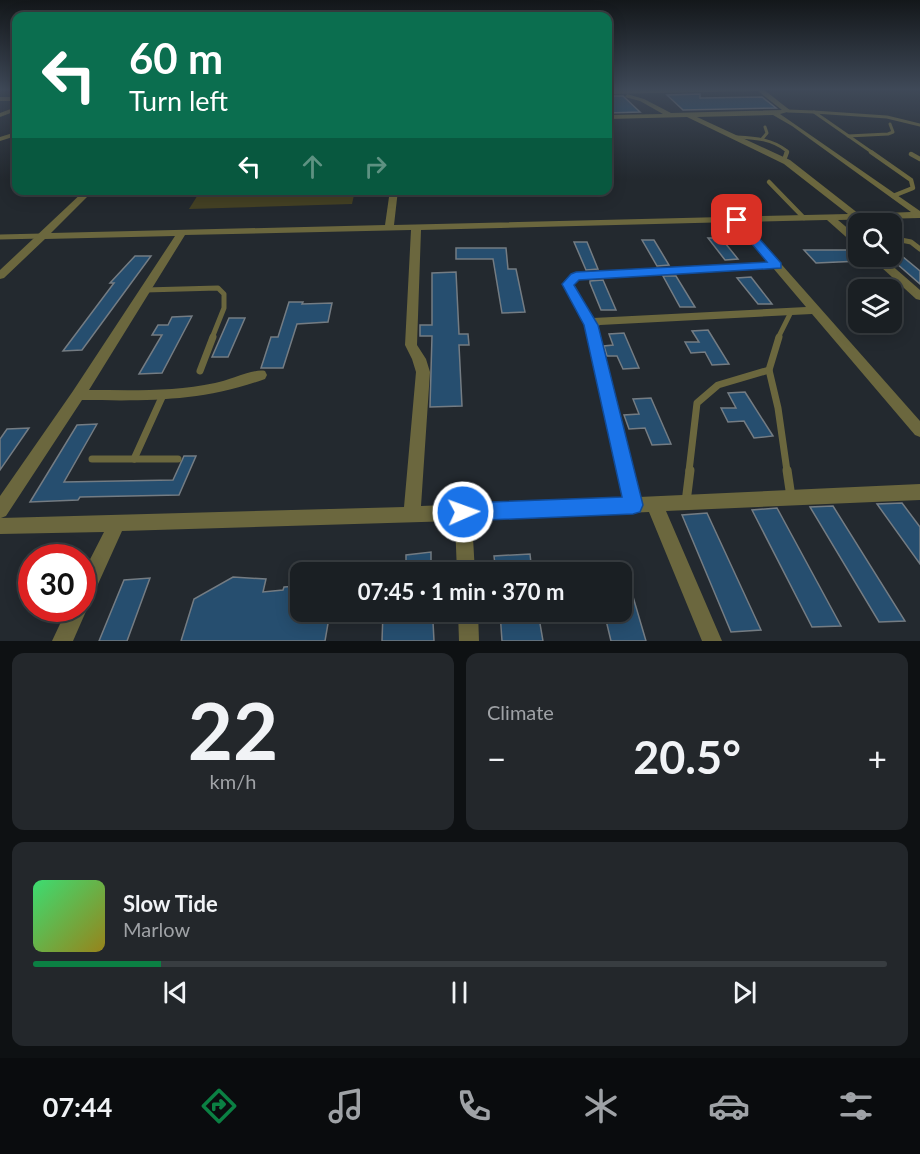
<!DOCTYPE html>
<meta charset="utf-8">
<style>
:root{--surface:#1a1f23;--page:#23272b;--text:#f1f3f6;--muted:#9fa2a6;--line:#383d41;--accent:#0b8043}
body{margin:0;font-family:Lato,sans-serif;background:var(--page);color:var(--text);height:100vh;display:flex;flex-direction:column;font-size:22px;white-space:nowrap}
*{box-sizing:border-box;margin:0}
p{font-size:20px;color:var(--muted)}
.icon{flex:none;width:33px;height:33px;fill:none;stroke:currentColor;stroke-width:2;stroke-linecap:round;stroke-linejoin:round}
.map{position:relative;height:641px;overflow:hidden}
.side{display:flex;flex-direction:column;gap:12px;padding:12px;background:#0e1113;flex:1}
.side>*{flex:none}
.guide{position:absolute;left:12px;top:12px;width:600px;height:183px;border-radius:12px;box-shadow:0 3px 15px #0003,0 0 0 2px var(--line);background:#0b6e4f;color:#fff;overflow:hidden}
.fabs{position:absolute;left:848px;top:213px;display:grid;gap:12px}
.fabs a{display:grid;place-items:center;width:54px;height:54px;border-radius:12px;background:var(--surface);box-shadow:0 3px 15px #0003,0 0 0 2px var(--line);font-size:30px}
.speed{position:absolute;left:18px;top:544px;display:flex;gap:12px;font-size:30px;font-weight:700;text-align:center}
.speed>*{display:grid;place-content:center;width:78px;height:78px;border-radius:50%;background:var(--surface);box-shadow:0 3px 15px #0003,0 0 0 2px var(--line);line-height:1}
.speed .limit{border:9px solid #d22;background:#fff;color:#111}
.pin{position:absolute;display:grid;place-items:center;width:51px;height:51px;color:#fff;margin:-26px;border-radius:12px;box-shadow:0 3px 9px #0006}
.me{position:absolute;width:66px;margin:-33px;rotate:88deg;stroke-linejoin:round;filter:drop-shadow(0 0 4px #0008)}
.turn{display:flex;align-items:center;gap:21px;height:126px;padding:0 18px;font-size:27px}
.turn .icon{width:78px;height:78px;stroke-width:2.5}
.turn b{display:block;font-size:42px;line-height:51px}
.lanes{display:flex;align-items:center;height:57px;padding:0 18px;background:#0003;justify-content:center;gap:30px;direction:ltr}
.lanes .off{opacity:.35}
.big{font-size:45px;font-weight:700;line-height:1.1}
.side .card{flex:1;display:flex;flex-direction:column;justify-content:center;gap:9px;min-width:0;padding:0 21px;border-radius:12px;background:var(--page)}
.side .dial{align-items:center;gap:0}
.dial b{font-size:78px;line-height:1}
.song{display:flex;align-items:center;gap:18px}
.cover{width:72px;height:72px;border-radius:9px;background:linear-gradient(135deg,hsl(140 70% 55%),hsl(50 70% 35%))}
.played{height:6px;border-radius:3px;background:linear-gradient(90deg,var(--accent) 15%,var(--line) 15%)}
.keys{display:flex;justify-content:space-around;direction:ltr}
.heat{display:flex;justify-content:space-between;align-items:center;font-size:33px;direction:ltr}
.side .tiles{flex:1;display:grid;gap:12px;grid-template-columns:1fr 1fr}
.card:last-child{grid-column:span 2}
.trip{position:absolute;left:290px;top:562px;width:342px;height:60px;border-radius:12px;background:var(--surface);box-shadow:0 3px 15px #0003,0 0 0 2px var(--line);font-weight:700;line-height:60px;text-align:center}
.tabs{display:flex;height:96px;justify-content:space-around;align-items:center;background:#0a0c0e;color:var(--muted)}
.tabs .icon{width:42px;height:42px}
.tabs .active{color:var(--accent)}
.tabs b{font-size:27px;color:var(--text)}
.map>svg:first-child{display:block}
.green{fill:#444124}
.building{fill:#264e6f;stroke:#747c83;stroke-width:1.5}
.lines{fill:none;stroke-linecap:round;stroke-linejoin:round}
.lane-far4{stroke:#6b673e;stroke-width:3}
.lane-far3{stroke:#6b673e;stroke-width:4.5}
.lane-far2{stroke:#6b673e;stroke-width:5}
.lane-far1{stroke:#6b673e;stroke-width:7}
.lane{stroke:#6b673e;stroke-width:9}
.street{fill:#6b673e;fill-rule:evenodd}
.route{fill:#1a73e8;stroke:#114b97;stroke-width:1.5}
</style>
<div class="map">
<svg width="920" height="641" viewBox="0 0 920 641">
<rect width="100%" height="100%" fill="#23292f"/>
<path class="green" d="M201,190h154v1l-3,13 -163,5z"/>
<g class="building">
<path d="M700,94v4l62,-1 14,11 -93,2 -16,-15z"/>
<path d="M608,96h15l17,16 -32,1z"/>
<path d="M708,238h13l17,21 -13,1z"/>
<path d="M642,240h12l15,25 -12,1z"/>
<path d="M574,242h13l11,27 -12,1z"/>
<path d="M891,247l29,24v13l-32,-28h3z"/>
<path d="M456,248h50l2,21h8l9,43 -23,1 -9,-54h-37z"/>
<path d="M804,250h43l13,11 -44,2z"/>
<path d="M135,256h16l-69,94 -19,1 51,-68h-4z"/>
<path d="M456,272l3,62h9l1,11h-10l3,61 -32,1 2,-71h-12v-11h12v-52z"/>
<path d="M663,276h13l19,31h-15z"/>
<path d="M751,277l21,27h-14l-21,-26z"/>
<path d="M603,280l13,30h-15l-11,-27v-2z"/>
<path d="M289,302h14l-1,2 30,-1 -4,19 -31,2 -14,44h-22l10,-31h7z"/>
<path d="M192,316l-30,57 -23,1 23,-39h-10l6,-10h10l4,-8z"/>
<path d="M229,318h16l-17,39h-16z"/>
<path d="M708,330l21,34 -17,1 -7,-13 -14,1 -6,-11h14l-7,-11z"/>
<path d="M624,333l15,35 -16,1 -6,-13h-10l-3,-10 9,-1 -4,-11z"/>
<path d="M745,392l28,44 -19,2 -10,-17 -16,1 -7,-14h15l-8,-15z"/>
<path d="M651,398l20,46 -19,1 -7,-17 -16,1 -5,-14 15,-1 -6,-15z"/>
<path d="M97,424l-33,58 109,-2 11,-24h12l-17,39 -99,2 -2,3 -48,2 47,-77z"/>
<path d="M29,428l-29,42v-31l7,-10z"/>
<path d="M902,503l18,24v37l-43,-60z"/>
<path d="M833,506l72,115 -26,1 -69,-115z"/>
<path d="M777,508l64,118 -29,1 -60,-117z"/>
<path d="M707,513l54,117 -30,2 -49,-117z"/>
<path d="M431,552v21h-25v-18z"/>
<path d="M530,554l2,19h-36l-2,-17z"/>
<path d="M621,566h3l22,75h-35l-7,-29h17z"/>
<path d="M233,577l33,2 -3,13 20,-2 1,-3 14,-1 -5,26h37l-5,29h-144l13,-42z"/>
<path d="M150,578l-23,63h-28l25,-61z"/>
<path d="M383,612h73v8l-23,2 1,19h-52z"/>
<path d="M500,612h38l5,29h-41z"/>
</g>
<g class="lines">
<g class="lane-far4">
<path d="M788,111l26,1 59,41"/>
<path d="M814,112l73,5 33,8"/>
<path d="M848,136l40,-2 5,-2 -3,-8"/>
<path d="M737,137c19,1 35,2 50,14l-1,2"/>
<path d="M762,139l5,-6 -2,-6"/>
</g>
<g class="lane-far3">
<path d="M871,152l40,28 2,8 -20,8"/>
<path d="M911,154l9,5"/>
<path d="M784,160l3,-8"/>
<path d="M769,182l35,36"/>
</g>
<g class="lane-far2">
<path d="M0,237l42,-1"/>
<path d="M891,238l20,4 9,7"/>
<path d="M145,290l73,-2 6,6v14l-12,30"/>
<path d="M778,338l13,-26"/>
</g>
<g class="lane-far1">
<path d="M779,337l-10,33 9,38 9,63"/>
<path d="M200,371l13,-34"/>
<path d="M92,459h86"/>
<path d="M134,459l29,-64"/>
<path d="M689,471l8,-68 21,-18 51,-15"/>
</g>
<g class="lane">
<path d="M787,470l4,27"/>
<path d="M686,502l4,-32"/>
</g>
<g class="street">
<path d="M763,89l28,22 -11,3 140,97v7l-82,2 20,17v8l-4,-1 -27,-24 -83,2 176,199v16l-5,-2 -103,-121 -212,11 -3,2 42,170 281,-13v16l-254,11 56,130h-20l-53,-129 -177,8 3,53h-18l-2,-52 -333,10 -33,73 -4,1 2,4 -14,32h-21l15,-32h15v-34l22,-43 -104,2v-38l73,-105 102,-155 -130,3 -41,39 -4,1v-9l85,-80h9l-43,43 334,-8 5,-35h8l-4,35 454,-11 -64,-50 -97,-47 -79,2v-4l55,-1 -23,-13 -15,-4 2,-3 17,5 27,14 111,-3 -24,-19 -150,3v-4zM773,115l19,11 119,86 -52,2 -69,-54 -93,-43zM734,222l34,40 -192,11 -4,1 -10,10 23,41 38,173 -202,8 9,-134 -4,-13 -9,-14 4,-115zM411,230l-6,115 7,14 4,13 -12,135 -403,11 5,-2 76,-116c66,1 119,2 183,-21l2,-4 -2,-4c-11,-3 -37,10 -50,12 -41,9 -84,7 -126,7l96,-155zM773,268l33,39 -213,11 -19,-34 5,-5z"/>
<rect x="0" y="97" width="16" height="4"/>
<path d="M16,107v4l-16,6v-4z"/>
<path d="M16,132v4l-16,5v-4z"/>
<path d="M869,256h12l39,34v10l-4,-1z"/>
<path d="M458,612h20l1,29h-20z"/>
</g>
</g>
<linearGradient id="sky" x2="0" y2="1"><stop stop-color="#13171a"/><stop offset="0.5" stop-color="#3f4958"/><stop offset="1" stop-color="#3f4958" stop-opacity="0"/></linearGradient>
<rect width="920" height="179" fill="url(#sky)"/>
<path class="route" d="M737,217l4,1 40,45v5l-202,12 -5,5 24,40 45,180 -3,7 -7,2 -170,7 -7,-3 -2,-6 2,-7 7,-2 159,-6 -38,-172 -22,-41 9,-10 5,-2 191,-10 -35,-42z"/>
</svg>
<div class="fabs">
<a><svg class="icon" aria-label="search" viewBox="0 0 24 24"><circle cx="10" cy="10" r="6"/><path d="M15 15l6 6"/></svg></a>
<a><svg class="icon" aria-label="layers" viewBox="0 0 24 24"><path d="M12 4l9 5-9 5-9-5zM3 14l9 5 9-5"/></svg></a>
</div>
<div class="speed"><div class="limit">30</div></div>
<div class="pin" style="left:737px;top:220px;background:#d93025"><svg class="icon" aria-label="arrive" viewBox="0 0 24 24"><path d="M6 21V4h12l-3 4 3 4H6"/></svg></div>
<svg class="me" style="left:463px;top:512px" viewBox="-20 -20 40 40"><circle r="17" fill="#1a73e8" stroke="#fff" stroke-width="3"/><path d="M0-11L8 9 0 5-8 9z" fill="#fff"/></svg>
<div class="trip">07:45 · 1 min · 370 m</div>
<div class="guide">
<div class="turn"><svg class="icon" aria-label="left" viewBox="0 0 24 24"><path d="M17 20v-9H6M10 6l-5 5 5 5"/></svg><div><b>60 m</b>Turn left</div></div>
<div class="lanes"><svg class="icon" aria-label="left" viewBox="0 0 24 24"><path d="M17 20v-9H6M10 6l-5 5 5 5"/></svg><svg class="icon off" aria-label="ahead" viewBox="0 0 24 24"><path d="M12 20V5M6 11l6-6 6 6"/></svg><svg class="icon off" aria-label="right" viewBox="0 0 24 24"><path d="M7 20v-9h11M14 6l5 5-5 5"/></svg></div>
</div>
</div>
<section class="side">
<div class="tiles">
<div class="card dial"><b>22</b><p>km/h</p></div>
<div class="card"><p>Climate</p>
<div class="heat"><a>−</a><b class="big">20.5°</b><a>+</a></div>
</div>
<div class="card">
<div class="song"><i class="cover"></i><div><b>Slow Tide</b><p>Marlow</p></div></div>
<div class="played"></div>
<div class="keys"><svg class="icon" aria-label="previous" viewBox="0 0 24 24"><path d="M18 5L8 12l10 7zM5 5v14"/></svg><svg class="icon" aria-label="pause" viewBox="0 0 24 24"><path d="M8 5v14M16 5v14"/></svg><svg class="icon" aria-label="next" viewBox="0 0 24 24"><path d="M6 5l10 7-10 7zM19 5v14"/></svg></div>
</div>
</div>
</section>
<nav class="tabs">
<b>07:44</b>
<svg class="icon active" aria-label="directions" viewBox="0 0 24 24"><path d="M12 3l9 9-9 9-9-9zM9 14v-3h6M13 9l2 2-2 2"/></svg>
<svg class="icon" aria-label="music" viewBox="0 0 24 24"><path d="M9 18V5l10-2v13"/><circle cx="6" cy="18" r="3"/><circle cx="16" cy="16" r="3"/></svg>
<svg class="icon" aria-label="phone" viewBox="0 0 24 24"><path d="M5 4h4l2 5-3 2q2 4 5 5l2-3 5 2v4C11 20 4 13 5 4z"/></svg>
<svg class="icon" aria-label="climate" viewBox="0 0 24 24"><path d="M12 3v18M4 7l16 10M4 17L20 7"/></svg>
<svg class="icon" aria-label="car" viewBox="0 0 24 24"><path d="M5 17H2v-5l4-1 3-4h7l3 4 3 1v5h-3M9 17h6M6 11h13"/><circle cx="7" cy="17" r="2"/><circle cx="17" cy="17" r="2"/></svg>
<svg class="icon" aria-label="filters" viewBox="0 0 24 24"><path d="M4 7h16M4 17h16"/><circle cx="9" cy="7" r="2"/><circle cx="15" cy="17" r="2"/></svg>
</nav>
